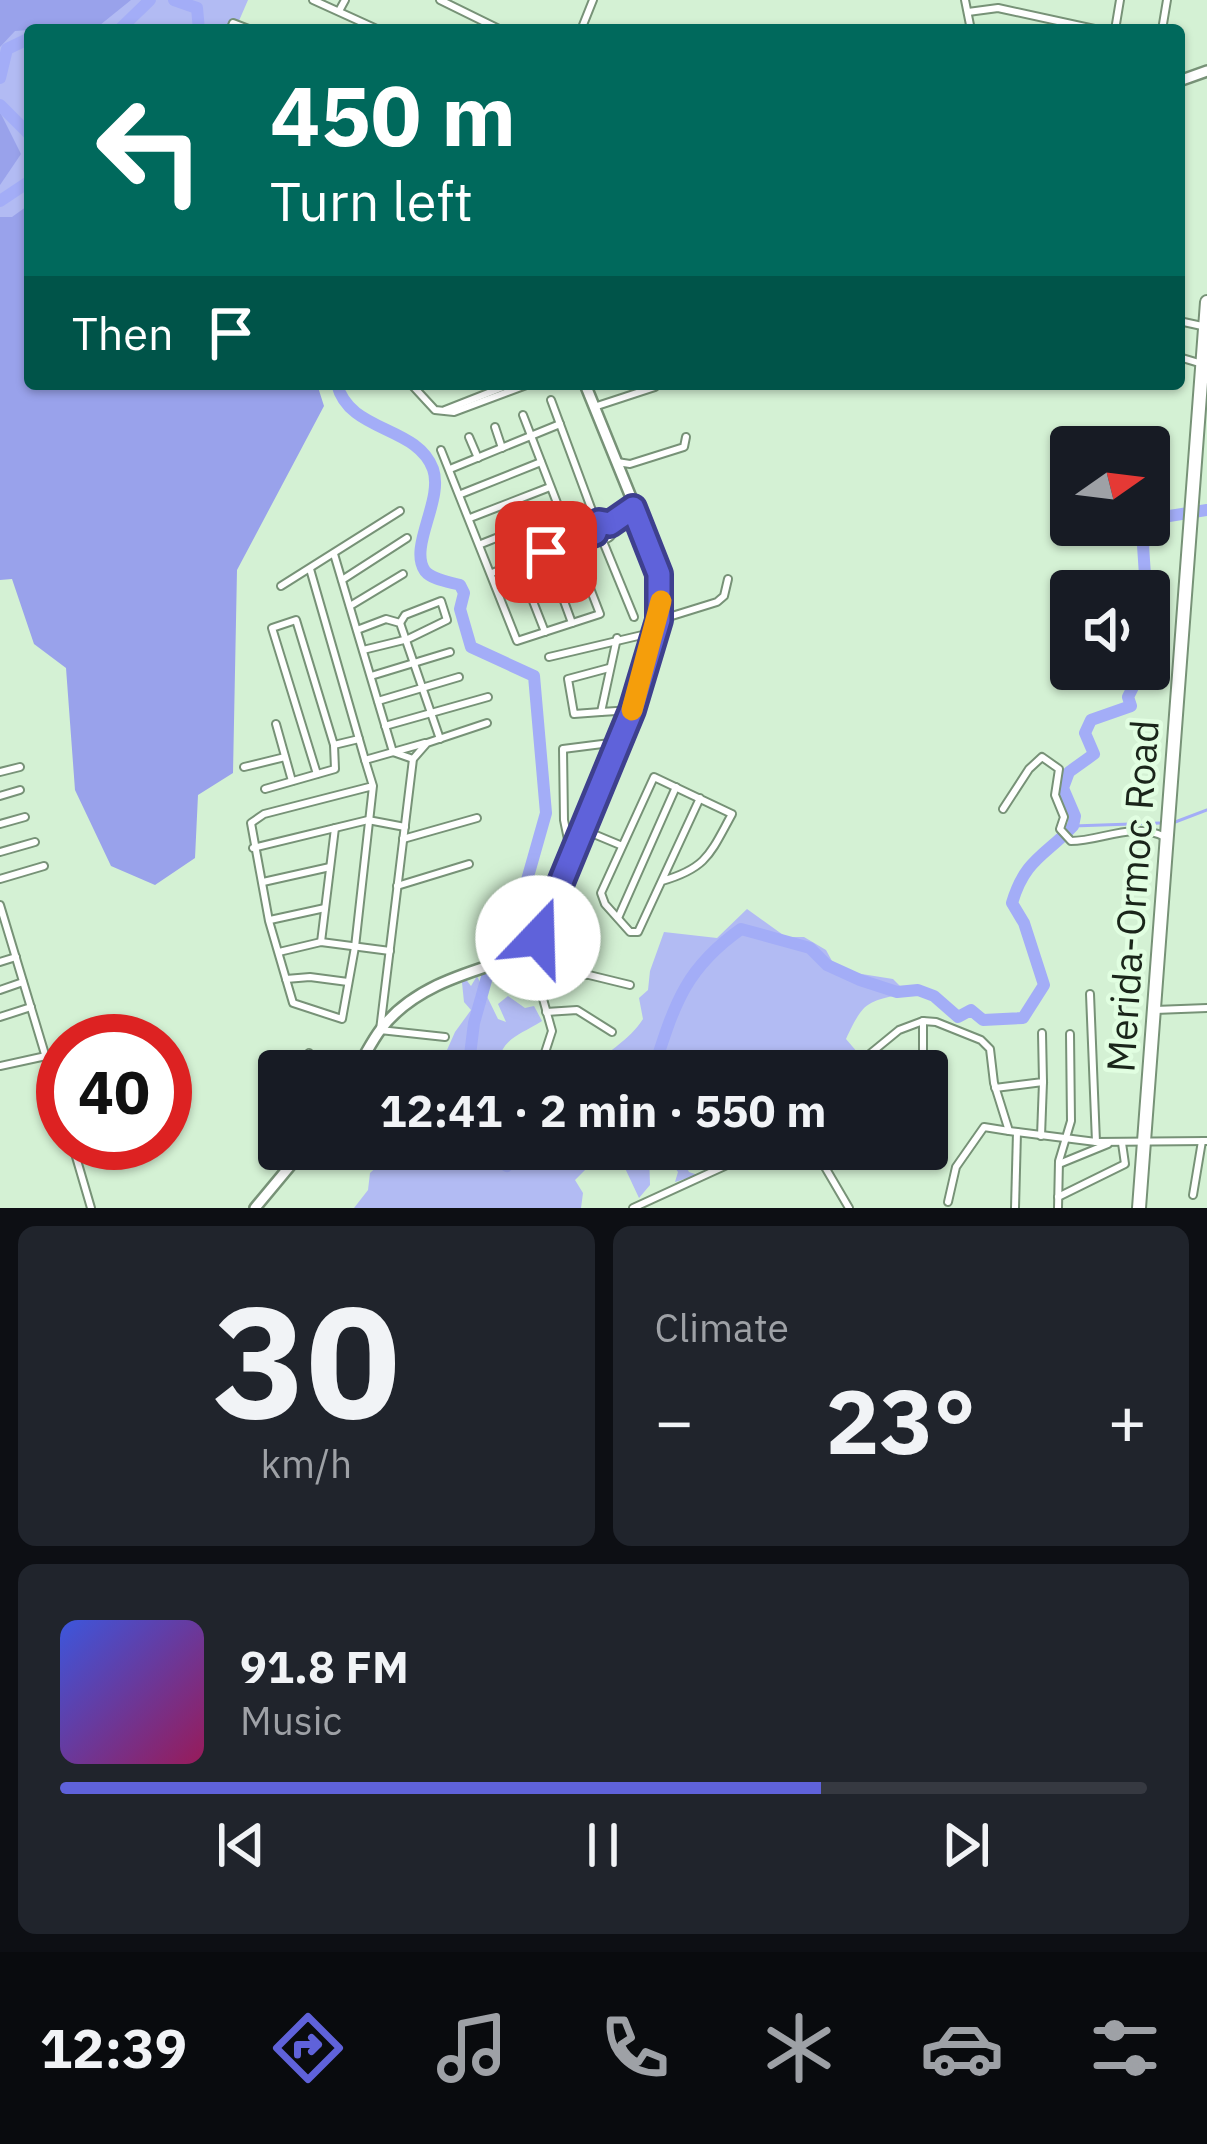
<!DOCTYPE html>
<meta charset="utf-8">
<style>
:root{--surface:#171b24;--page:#20242c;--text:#f1f3f6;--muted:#9ea1a6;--line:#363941;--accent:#5f62da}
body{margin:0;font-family:"IBM Plex Sans",sans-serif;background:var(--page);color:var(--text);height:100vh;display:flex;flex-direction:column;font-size:45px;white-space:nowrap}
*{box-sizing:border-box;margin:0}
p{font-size:39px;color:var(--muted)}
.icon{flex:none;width:66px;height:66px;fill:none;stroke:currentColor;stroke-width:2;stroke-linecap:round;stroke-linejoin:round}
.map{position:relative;height:1208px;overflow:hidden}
.details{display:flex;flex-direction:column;gap:18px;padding:18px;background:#0d0f14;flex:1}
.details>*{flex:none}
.hud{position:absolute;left:24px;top:24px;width:1161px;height:366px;border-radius:12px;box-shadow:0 3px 9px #0004;background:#00695c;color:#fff;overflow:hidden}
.needle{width:78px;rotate:76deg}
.tools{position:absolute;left:1050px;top:426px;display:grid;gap:24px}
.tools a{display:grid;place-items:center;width:120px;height:120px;border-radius:12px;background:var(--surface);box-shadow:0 3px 9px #0004;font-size:60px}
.speed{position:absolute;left:36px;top:1014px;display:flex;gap:24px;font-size:60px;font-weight:700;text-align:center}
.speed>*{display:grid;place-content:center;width:156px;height:156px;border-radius:50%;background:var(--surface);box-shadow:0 3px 9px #0004;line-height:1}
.speed .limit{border:18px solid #d22;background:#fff;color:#111}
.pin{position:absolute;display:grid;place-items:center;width:102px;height:102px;color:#fff;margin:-51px;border-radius:24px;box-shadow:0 6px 18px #0006}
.me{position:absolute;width:132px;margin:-66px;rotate:21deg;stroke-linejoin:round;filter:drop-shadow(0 0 9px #0008)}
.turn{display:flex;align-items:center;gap:42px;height:252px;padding:0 48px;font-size:54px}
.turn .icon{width:156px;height:156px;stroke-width:2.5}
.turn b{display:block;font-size:84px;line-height:102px}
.then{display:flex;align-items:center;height:114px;padding:0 48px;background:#0003;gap:24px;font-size:45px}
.big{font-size:90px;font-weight:700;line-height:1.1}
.details .card{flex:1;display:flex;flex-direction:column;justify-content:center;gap:18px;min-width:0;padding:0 42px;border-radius:18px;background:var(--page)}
.details .dial{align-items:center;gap:0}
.dial b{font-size:156px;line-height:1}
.song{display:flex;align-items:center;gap:36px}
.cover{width:144px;height:144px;border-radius:18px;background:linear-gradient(135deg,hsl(230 70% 55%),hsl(330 70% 35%))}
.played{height:12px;border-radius:6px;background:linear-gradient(90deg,var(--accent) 70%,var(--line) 70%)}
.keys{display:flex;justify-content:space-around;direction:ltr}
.heat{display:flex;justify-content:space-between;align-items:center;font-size:66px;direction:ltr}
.details .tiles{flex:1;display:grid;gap:18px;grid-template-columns:1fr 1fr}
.card:last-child{grid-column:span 2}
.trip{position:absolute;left:258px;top:1050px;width:690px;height:120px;border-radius:12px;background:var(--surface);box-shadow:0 3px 9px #0004;font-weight:700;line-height:120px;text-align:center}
.tabs{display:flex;height:192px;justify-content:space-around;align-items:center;background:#090b0e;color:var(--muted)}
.tabs .icon{width:84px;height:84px}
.tabs .active{color:var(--accent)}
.tabs b{font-size:54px;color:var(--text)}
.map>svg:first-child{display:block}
.green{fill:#b2bbf3}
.forest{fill:#99a2eb}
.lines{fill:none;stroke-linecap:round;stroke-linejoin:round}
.stream{stroke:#a3adf7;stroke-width:3}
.river{stroke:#a3adf7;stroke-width:12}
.street-casing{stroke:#779277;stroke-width:10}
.secondary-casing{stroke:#779277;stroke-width:14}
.highway-casing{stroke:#779277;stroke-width:16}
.street{stroke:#fff;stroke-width:6}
.secondary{stroke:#fff;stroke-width:9}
.highway{stroke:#fff;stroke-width:12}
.route-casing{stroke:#3e408e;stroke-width:30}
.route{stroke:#5f62da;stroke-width:21}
.slow{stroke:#f59e0b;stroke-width:21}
.labels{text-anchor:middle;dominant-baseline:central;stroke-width:9;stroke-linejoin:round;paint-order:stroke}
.street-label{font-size:39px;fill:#1a251a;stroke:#e1fee1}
</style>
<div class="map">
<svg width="1207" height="1208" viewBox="0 0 1207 1208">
<rect width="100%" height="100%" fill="#d4f1d4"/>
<g class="green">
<path d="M0,0h248l-13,30h-205v199l-30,7z"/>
<path d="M747,909l39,28h18l22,13 6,11 17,11 44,7 14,14c-40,9 -43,7 -61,46l12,14 -20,18 -18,-15 -19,12 2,3h-217c19,-18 44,-31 57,-52l-4,-21 9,-8 2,-19 14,-39 53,6z"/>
<path d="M461,973l10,13 6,-10 21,43 8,3 -8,-18 10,-8 17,12 9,-2 8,15c-25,16 -41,16 -46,50h-118l6,-13 22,6 7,-11 30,6 12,-27 16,-22 -7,-8z"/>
<path d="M377,1149h209l2,18 -13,13 8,13 -2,15h-227l14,-18 2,-17 13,-12z"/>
<path d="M616,1149h38l-5,3 1,33 -11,13z"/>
<path d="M661,1149h47l-25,11 6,12 9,3 -23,7 3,-10z"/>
</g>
<g class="forest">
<path d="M0,0h131l-31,25 -85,6 -15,16z"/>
<path d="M0,112l21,42 -21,31z"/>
<path d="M30,204v180h287l7,22 -87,164 -4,203 -35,22 -3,63 -40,27 -44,-19 -36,-76 -9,-122 -32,-24 -22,-65 -12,1v-363h12z"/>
</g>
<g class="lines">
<g class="stream">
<path d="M1170,824l37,-14"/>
<path d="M1073,826l87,-3"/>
</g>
<g class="river">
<path d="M174,0l23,8 2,22"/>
<path d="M48,30h8"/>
<path d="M119,30l31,-30"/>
<path d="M0,78l7,-29 23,-11"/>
<path d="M0,105l30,30"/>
<path d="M0,201l30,-20"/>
<path d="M337,384c12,49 80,41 96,85 11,31 -25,78 -8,102 7,9 25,11 35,14l4,8 -4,16 11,38 63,29 12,137 -19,67 -31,65 -22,78 -6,48"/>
<path d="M1146,591l-3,-46 20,-28 44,-7"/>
<path d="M1149,615l6,35 -6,5"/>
<path d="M653,1071c21,-64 30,-101 88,-142l69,19 17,17 33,15 37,12 21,-2 16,6 24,21 13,-7 12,10 40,-2 21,-33 -20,-62 -12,-20c13,-44 33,-47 61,-77l2,-10 -12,-28 6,-16 25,-18 -9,-21 6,-13 40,-14 -3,-9 11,-22 -1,-6"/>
<path d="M478,1149l29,17 18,-17"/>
</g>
<defs>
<g id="street">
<path d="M313,0l66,30"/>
<path d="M440,0l61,30"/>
<path d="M965,0l6,30"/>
<path d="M339,11l6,-11"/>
<path d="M968,12l30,-4 101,22"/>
<path d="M651,29l1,1"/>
<path d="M230,30l3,-7 18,7"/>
<path d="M581,30l12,-30"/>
<path d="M1115,30l5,-30"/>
<path d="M1162,30l5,-30"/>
<path d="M1179,321l23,5"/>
<path d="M1179,357l20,6"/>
<path d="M411,384l24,26 19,2 75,-28"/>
<path d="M551,400l46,124"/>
<path d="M594,407l61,-20"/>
<path d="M445,410l66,-26"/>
<path d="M495,427l7,21"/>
<path d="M469,437l9,21"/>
<path d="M441,450l76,191 83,-27 -77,-199"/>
<path d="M617,462l13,2 54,-17 2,-10"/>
<path d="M450,469l110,-45"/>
<path d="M461,494l80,-32"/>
<path d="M470,518l80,-31"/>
<circle cx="604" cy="530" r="9"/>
<path d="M612,523l21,-15"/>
<path d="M612,530l27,-10"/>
<path d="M602,539l32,78"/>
<path d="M481,544l80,-32"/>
<path d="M546,552l26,71"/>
<path d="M334,554l59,198 20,7"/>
<path d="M518,563l27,69"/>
<path d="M310,569l55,191 60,-17"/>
<path d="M492,573l103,-40"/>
<path d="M342,580l65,-42"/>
<path d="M281,586l119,-75"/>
<path d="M350,606l53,-32"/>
<path d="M659,620l58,-18 7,-6 4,-17"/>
<path d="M357,630l29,-11 14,4 40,116"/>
<path d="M617,638l-16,74 31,-2"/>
<path d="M363,650l45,-11 39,-19 -6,-19 -36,14 -5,8"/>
<path d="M549,657l106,-25"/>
<path d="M371,676l79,-24"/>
<path d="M378,701l81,-24"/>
<path d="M601,712l-27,2 -6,-35 41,-11"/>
<path d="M276,724l16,57"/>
<path d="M385,726l103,-29"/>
<path d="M365,760l8,26 -18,161 -13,72 -49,-16 -24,-82 -18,-98 13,-9 109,-28"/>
<path d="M244,767l41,-10"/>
<path d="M0,772l20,-5"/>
<path d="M317,774l-45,-146 24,-8 38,125"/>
<path d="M265,789l70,-20 -1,-24 25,-6"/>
<path d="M0,796l20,-6"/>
<path d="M1003,809l26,-40 13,-12 17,12 -4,26 9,22 -4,12 11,12c30,0 63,-20 94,-4"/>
<path d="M0,824l25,-7"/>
<path d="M584,830l36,15"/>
<path d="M403,839l74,-21"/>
<path d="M253,848l115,-28 37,7"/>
<path d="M0,852l35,-10"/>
<path d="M571,854l-7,-34 -1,-71 55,-7"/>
<path d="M0,879l44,-13"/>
<path d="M662,881c45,-13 48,-27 70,-67l-78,-37 -53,116 4,11 25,28h8l62,-134"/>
<path d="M263,882l67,-15"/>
<path d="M397,886l72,-22"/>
<path d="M0,905l63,209"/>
<path d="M618,918l58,-131"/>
<path d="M270,920l55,-12"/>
<path d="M321,942l14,-114"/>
<path d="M279,952l42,-10 69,9"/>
<path d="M526,954l10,20 53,1 41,10"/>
<path d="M0,962l16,-5"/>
<path d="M536,974l16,57 -13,40"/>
<path d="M286,979l24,-2 38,5"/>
<path d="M0,990l23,-8"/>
<path d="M1090,994l6,148"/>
<path d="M1155,1010l52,-2"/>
<path d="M546,1012l31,-2 35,22"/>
<path d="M0,1017l31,-10"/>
<path d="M445,1037l-65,-7 33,-271 14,-16 60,-20"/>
<path d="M0,1066l46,-10"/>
<path d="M300,1071l9,-18"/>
<path d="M849,1071l50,-41 24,-9 13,1 45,18 9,9 4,34 15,48 87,11 111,-1"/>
<path d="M923,1071v-50"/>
<path d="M995,1088l48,-6 -1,-49"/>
<path d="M267,1121l12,-18"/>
<path d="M1041,1136l2,-54"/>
<path d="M72,1143l19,65"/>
<path d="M804,1149l18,13 27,46"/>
<path d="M1059,1164l49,-20"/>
<path d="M1193,1195l9,-54"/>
<path d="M1058,1197l67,-33 -3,-21"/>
<path d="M948,1202l8,-35 28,-40 25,4"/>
<path d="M633,1208l129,-59"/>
<path d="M1015,1208l2,-76"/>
<path d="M1058,1208l1,-47 12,-40 -1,-87"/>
</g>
<g id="secondary">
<path d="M1179,81l28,-10"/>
<path d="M355,1071c9,-13 16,-29 26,-42 34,-45 93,-58 145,-75l7,-6 99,-238 27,-90 2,-23 -7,-43 -69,-170"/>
<path d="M255,1208l49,-59"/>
</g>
<path id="highway" d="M1139,1208l68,-906"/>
</defs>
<use href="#street" class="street-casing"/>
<use href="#secondary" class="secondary-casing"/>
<use href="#highway" class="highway-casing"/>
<use href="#street" class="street"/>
<use href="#secondary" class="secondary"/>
<use href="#highway" class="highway"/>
</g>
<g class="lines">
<defs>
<path id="route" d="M538,938l94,-228 27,-90v-46l-26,-66 -23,16 -11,-2 -4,11 -49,19"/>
</defs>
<use href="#route" class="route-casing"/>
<use href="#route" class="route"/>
<path class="slow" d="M632,710l29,-109"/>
</g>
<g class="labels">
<g class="street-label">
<text transform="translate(1132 896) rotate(-86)">Merida-Ormoc Road</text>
</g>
</g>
</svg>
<div class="tools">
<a><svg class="needle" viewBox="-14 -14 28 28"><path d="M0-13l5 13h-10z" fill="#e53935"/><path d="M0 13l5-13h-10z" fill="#9ea1a6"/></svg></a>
<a><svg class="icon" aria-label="sound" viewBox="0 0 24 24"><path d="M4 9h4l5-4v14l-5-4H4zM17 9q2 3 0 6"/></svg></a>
</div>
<div class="speed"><div class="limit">40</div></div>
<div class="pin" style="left:546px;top:552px;background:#d93025"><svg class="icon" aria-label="arrive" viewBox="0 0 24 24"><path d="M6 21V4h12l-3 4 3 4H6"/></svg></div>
<svg class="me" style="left:538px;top:938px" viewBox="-20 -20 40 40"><circle r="19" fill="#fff"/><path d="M0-13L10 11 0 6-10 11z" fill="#5f62da"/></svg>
<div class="trip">12:41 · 2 min · 550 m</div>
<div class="hud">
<div class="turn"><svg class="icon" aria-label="left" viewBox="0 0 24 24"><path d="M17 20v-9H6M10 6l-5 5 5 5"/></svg><div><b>450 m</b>Turn left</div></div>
<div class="then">Then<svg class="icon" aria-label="arrive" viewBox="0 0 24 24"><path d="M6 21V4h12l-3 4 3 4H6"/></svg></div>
</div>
</div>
<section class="details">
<div class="tiles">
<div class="card dial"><b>30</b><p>km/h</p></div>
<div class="card"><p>Climate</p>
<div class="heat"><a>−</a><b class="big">23°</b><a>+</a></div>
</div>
<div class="card">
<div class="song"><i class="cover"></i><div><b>91.8 FM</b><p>Music</p></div></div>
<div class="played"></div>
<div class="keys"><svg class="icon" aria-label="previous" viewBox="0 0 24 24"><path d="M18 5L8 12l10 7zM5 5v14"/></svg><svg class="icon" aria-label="pause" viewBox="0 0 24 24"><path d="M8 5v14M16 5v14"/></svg><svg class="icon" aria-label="next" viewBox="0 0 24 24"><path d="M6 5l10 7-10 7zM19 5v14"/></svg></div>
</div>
</div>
</section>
<nav class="tabs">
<b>12:39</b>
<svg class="icon active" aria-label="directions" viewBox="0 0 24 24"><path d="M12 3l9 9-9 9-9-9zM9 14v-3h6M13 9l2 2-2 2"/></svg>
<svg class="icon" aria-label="music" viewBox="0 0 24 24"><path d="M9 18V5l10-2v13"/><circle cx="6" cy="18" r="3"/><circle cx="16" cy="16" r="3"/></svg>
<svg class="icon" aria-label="phone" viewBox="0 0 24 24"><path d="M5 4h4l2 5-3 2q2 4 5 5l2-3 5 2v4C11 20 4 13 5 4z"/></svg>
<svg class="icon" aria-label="climate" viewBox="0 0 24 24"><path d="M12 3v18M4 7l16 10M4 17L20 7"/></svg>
<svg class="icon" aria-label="car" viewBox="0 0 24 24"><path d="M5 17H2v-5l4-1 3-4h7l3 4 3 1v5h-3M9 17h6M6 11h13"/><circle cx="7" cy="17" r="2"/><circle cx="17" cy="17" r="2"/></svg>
<svg class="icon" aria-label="filters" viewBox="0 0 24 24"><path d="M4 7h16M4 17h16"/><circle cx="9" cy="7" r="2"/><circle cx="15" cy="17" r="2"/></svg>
</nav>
